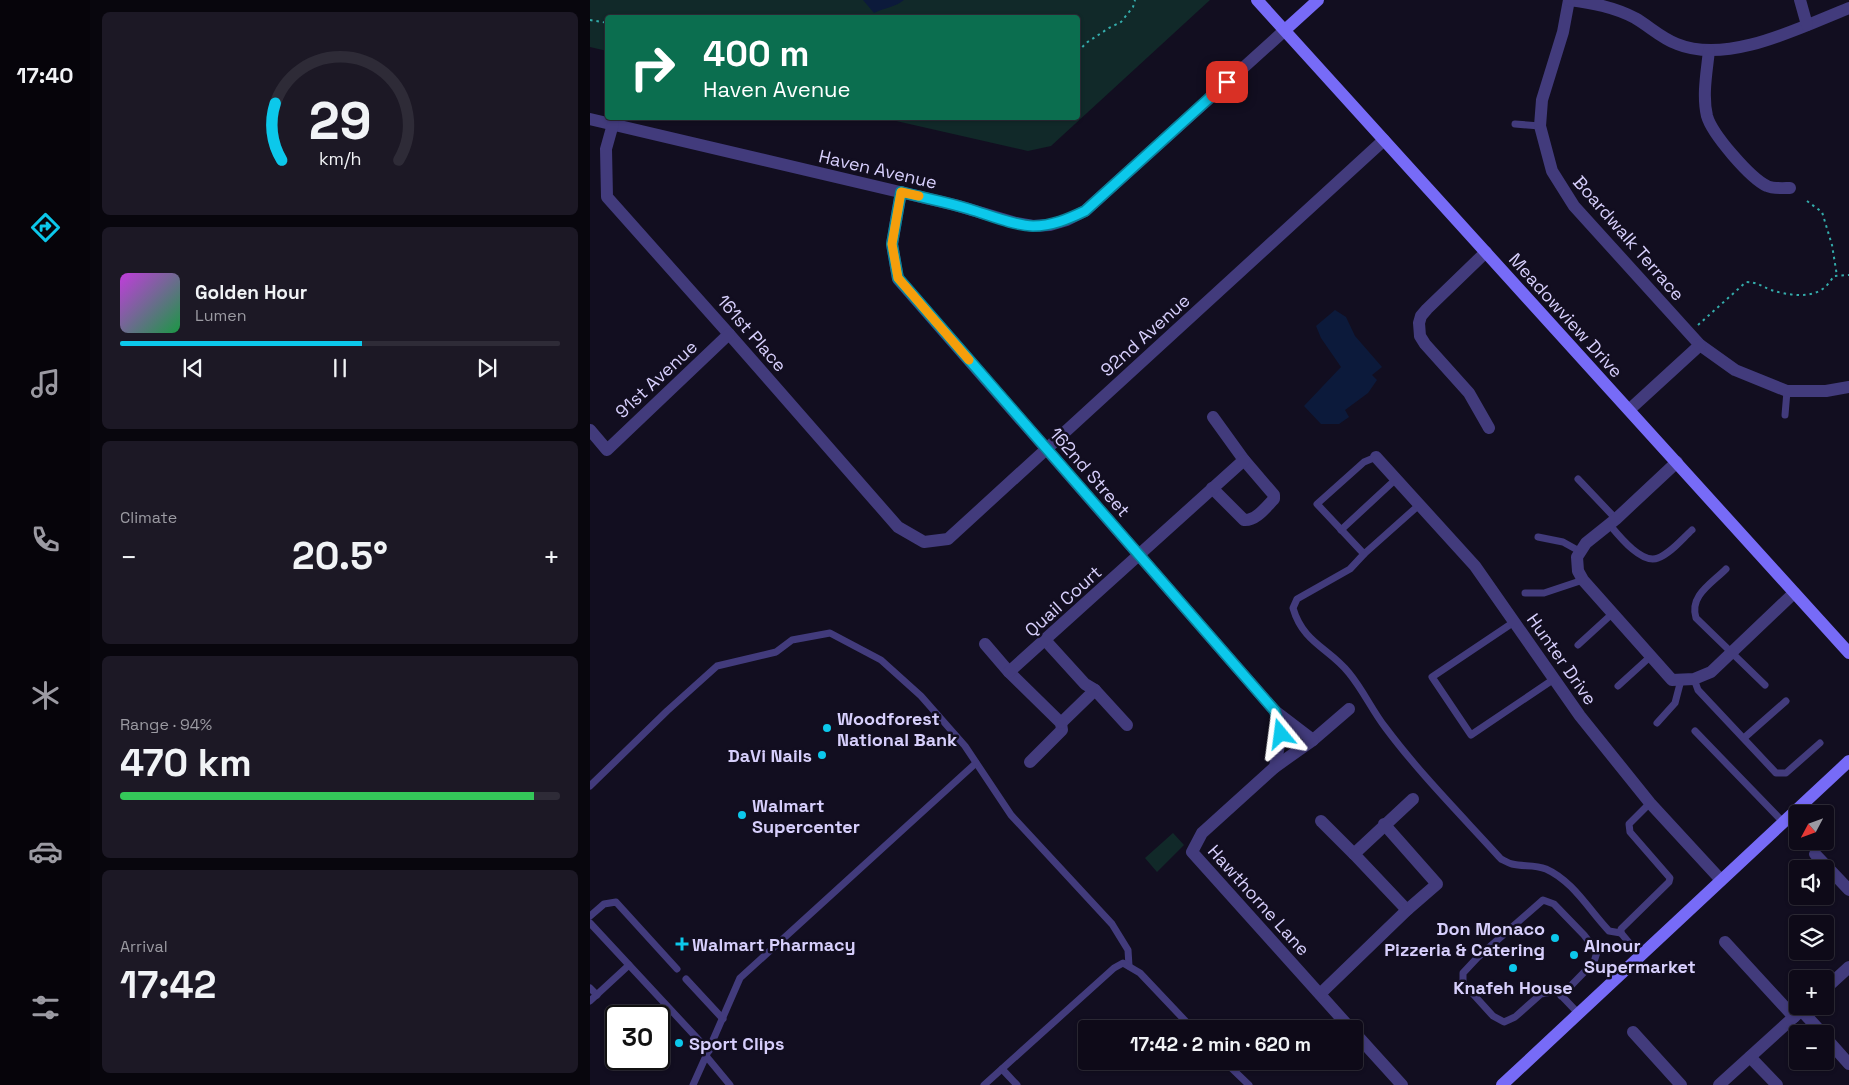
<!DOCTYPE html>
<meta charset="utf-8">
<style>
:root{--surface:#0e0a18;--page:#1c1825;--text:#f1f3f6;--muted:#9b9aa2;--line:#2e2b37;--accent:#0cc8eb}
body{margin:0;font-family:"Space Grotesk",sans-serif;background:var(--page);color:var(--text);height:100vh;display:flex;flex-direction:column;font-size:19px;white-space:nowrap}
*{box-sizing:border-box;margin:0}
p{font-size:16px;color:var(--muted)}
.icon{flex:none;width:28px;height:28px;fill:none;stroke:currentColor;stroke-width:2;stroke-linecap:round;stroke-linejoin:round}
.map{position:relative;flex:1;overflow:hidden}
.panel{display:flex;flex-direction:column;gap:12px;padding:12px;background:#08060d;width:500px}
.panel>*{flex:none}
.banner{position:absolute;left:15px;top:15px;width:475px;height:105px;border-radius:5px;box-shadow:0 1px 4px #0004,0 0 0 1px var(--line);background:#0b6e4f;color:#fff;overflow:hidden}
.needle{width:32px;rotate:229deg}
.fabs{position:absolute;left:1199px;top:805px;display:grid;gap:10px}
.fabs a{display:grid;place-items:center;width:45px;height:45px;border-radius:5px;background:var(--surface);box-shadow:0 1px 4px #0004,0 0 0 1px var(--line);font-size:25px}
.speed{position:absolute;left:15px;top:1005px;display:flex;gap:10px;font-size:25px;font-weight:700;text-align:center}
.speed>*{display:grid;place-content:center;width:65px;height:65px;border-radius:50%;background:var(--surface);box-shadow:0 1px 4px #0004,0 0 0 1px var(--line);line-height:1}
.speed .limit{border:2px solid #111;border-radius:8px;background:#fff;color:#111}
.pin{position:absolute;display:grid;place-items:center;width:42px;height:42px;color:#fff;margin:-21px;border-radius:10px;box-shadow:0 2px 8px #0006}
.me{position:absolute;width:55px;margin:-28px;rotate:344deg;stroke-linejoin:round;filter:drop-shadow(0 0 4px #0008)}
.turn{display:flex;align-items:center;gap:18px;height:105px;padding:0 15px;font-size:22px}
.turn .icon{width:65px;height:65px;stroke-width:2.5}
.turn b{display:block;font-size:35px;line-height:42px}
.big{font-size:38px;font-weight:700;line-height:1.1}
.panel .widget{flex:1;display:flex;flex-direction:column;justify-content:center;gap:8px;min-width:0;padding:0 18px;border-radius:8px;background:var(--page)}
.panel .dial{align-items:center;gap:0}
.dial svg{height:130px;overflow:visible;fill:none;stroke:var(--line);stroke-width:7;stroke-linecap:round;text-anchor:middle}
.dial text{fill:var(--text);stroke:none}
.song{display:flex;align-items:center;gap:15px}
.cover{width:60px;height:60px;border-radius:8px;background:linear-gradient(135deg,hsl(290 70% 55%),hsl(140 70% 35%))}
.played{height:5px;border-radius:2px;background:linear-gradient(90deg,var(--accent) 55%,var(--line) 55%)}
.keys{display:flex;justify-content:space-around;direction:ltr}
.heat{display:flex;justify-content:space-between;align-items:center;font-size:28px;direction:ltr}
.charge{height:8px;border-radius:4px;background:linear-gradient(90deg,#34c759 94%,var(--line) 0)}
.trip{position:absolute;left:488px;top:1020px;width:285px;height:50px;border-radius:5px;background:var(--surface);box-shadow:0 1px 4px #0004,0 0 0 1px var(--line);font-weight:700;line-height:50px;text-align:center}
main{display:flex;flex:1;min-height:0}
.tabs{display:flex;flex-direction:column;width:90px;justify-content:space-around;align-items:center;background:#06040a;color:var(--muted)}
.tabs .icon{width:35px;height:35px}
.tabs .current{color:var(--accent)}
.tabs b{font-size:22px;color:var(--text)}
.map>svg:first-child{display:block}
.green{fill:#112929}
.water{fill:#0c1a3b}
.lines{fill:none;stroke-linecap:round;stroke-linejoin:round}
.path{stroke:#34acab;stroke-width:2;stroke-dasharray:2.5 4;stroke-linecap:butt}
.lane{stroke:#423b7c;stroke-width:7}
.street{stroke:#423b7c;stroke-width:12}
.secondary{stroke:#776bf7;stroke-width:12}
.route-casing{stroke:#088299;stroke-width:12}
.route{stroke:#0cc8eb;stroke-width:9}
.slow{stroke:#f59e0b;stroke-width:9}
.poi-dot{fill:#0cc8eb;stroke:#120e20;stroke-width:2}
.labels{text-anchor:middle;dominant-baseline:central;stroke-width:5;stroke-linejoin:round;paint-order:stroke}
.street-label{font-size:18px;fill:#d7cffc;stroke:#120e20}
.poi-label{font-size:18px;font-weight:bold;fill:#d7cffc;stroke:#120e20;text-anchor:start}
</style>
<main>
<nav class="tabs">
<b>17:40</b>
<svg class="icon current" aria-label="directions" viewBox="0 0 24 24"><path d="M12 3l9 9-9 9-9-9zM9 14v-3h6M13 9l2 2-2 2"/></svg>
<svg class="icon" aria-label="music" viewBox="0 0 24 24"><path d="M9 18V5l10-2v13"/><circle cx="6" cy="18" r="3"/><circle cx="16" cy="16" r="3"/></svg>
<svg class="icon" aria-label="phone" viewBox="0 0 24 24"><path d="M5 4h4l2 5-3 2q2 4 5 5l2-3 5 2v4C11 20 4 13 5 4z"/></svg>
<svg class="icon" aria-label="climate" viewBox="0 0 24 24"><path d="M12 3v18M4 7l16 10M4 17L20 7"/></svg>
<svg class="icon" aria-label="car" viewBox="0 0 24 24"><path d="M5 17H2v-5l4-1 3-4h7l3 4 3 1v5h-3M9 17h6M6 11h13"/><circle cx="7" cy="17" r="2"/><circle cx="17" cy="17" r="2"/></svg>
<svg class="icon" aria-label="filters" viewBox="0 0 24 24"><path d="M4 7h16M4 17h16"/><circle cx="9" cy="7" r="2"/><circle cx="15" cy="17" r="2"/></svg>
</nav>
<section class="panel">
<div class="widget dial"><svg viewBox="0 0 100 80">
<path d="M14 69A42 42 0 1 1 86 69"/>
<path d="M14 69A42 42 0 0 1 10 34" stroke="#0cc8eb"/>
<text x="50" y="56" font-size="32" font-weight="700">29</text>
<text x="50" y="72" font-size="11">km/h</text>
</svg></div>
<div class="widget">
<div class="song"><i class="cover"></i><div><b>Golden Hour</b><p>Lumen</p></div></div>
<div class="played"></div>
<div class="keys"><svg class="icon" aria-label="previous" viewBox="0 0 24 24"><path d="M18 5L8 12l10 7zM5 5v14"/></svg><svg class="icon" aria-label="pause" viewBox="0 0 24 24"><path d="M8 5v14M16 5v14"/></svg><svg class="icon" aria-label="next" viewBox="0 0 24 24"><path d="M6 5l10 7-10 7zM19 5v14"/></svg></div>
</div>
<div class="widget"><p>Climate</p>
<div class="heat"><a>−</a><b class="big">20.5°</b><a>+</a></div>
</div>
<div class="widget"><p>Range · 94%</p><b class="big">470 km</b><div class="charge"></div></div>
<div class="widget"><p>Arrival</p><b class="big">17:42</b></div>
</section>
<div class="map">
<svg width="1259" height="1085" viewBox="0 0 1259 1085">
<rect width="100%" height="100%" fill="#120e20"/>
<g class="green">
<path d="M0,0h620l-159,146 -23,5 -145,-33h195v-100h-470l-1,33 -17,-4z"/>
<path d="M583,833l11,12 -27,27 -12,-14z"/>
</g>
<g class="water">
<path d="M273,0h41c-8,7 -20,8 -30,13z"/>
<path d="M745,310l11,7 9,19 27,31 -10,8 5,5 -9,13 -23,17 4,7 -10,7h-18l-17,-18 37,-39 -20,-29 -5,-12z"/>
</g>
<g class="lines">
<g class="path">
<path d="M0,20l18,3"/>
<path d="M488,52l8,-9 23,-15 12,-6 12,-15 2,-7"/>
<path d="M1217,201l15,11 10,33 5,31"/>
<path d="M1108,325l48,-43c11,0 15,4 25,8 16,5 39,9 53,-2 4,-3 7,-8 10,-12l15,-1"/>
</g>
<g class="lane">
<path d="M925,124l25,2"/>
<path d="M1195,415l2,-24"/>
<path d="M786,457l-12,5 -47,42 47,50 55,-49"/>
<path d="M988,479l38,40"/>
<path d="M1019,524c10,12 33,41 49,34 13,-5 24,-19 34,-28"/>
<path d="M751,530l55,-51"/>
<path d="M948,537l25,5 18,10"/>
<path d="M774,554l-14,15 -53,30 -4,9c10,35 36,40 56,65 14,17 23,37 36,54 35,47 77,89 116,132 4,2 7,4 11,5 11,3 22,0 34,5 27,12 43,41 63,62l12,2"/>
<path d="M1136,569c-15,15 -37,27 -30,49l69,67"/>
<path d="M935,593h19l39,-13"/>
<path d="M924,622l-82,55 39,58 83,-56"/>
<path d="M988,645l35,-32"/>
<path d="M1104,679l4,11 78,83h10l34,-30"/>
<path d="M1028,686l33,-30"/>
<path d="M1067,723l18,-20 6,-23"/>
<path d="M1105,731l88,91"/>
<path d="M1154,738l42,-37"/>
<path d="M0,786l77,-75 50,-45 59,-14 16,-12 38,-7 51,27 40,36 44,50 46,69 101,109 16,26 1,16"/>
<path d="M0,916l14,-12 12,-2 61,67"/>
<path d="M0,923l119,128"/>
<path d="M1050,956l-19,-23v-4l48,-47 1,-4 -40,-46 -1,-8 21,-21"/>
<path d="M96,979l37,40"/>
<path d="M0,988l7,7"/>
<path d="M971,996l33,-34 3,-10 -13,-17 -30,-31 -11,-4 -66,58 -14,15v10l30,33 11,6 11,-5 26,-23 16,-3 21,22"/>
<path d="M0,1001l39,-36"/>
<path d="M634,1061l25,24"/>
<path d="M412,1069l15,16"/>
<path d="M103,1085l13,-29"/>
<path d="M140,1085l-24,-29 34,-78 236,-215"/>
<path d="M394,1085l130,-117 9,-5 17,10 53,56"/>
</g>
<g class="street">
<path d="M979,0l-6,32 -21,68 -2,26 12,45 22,35 126,139 35,25 52,21h39l23,-4"/>
<path d="M979,0c23,3 45,7 66,18 14,8 26,20 42,26 51,21 124,-17 172,-36"/>
<path d="M1210,0l7,25"/>
<path d="M1119,50c-2,21 -7,45 -2,66 5,18 43,62 60,70 6,3 17,2 23,2"/>
<path d="M0,119l365,86 61,18 17,3 17,-1 17,-5 18,-9 200,-181"/>
<path d="M23,124l-7,25 1,48 122,137 169,193 26,15 24,-3 436,-399"/>
<path d="M311,192l-9,52 6,35 377,432 6,23 -6,33"/>
<path d="M896,252l-59,57 -6,7 -2,7 1,13 5,8 44,49 20,35"/>
<path d="M1039,410l71,-65"/>
<path d="M0,430l17,20 122,-116"/>
<path d="M786,457l99,109 105,150 70,87 71,77"/>
<path d="M1087,462l-61,57 -30,24 -9,14 1,14 5,9 89,100 22,-1 17,-7 83,-79"/>
<path d="M622,488l32,32c12,1 22,-13 30,-21v-4l-30,-35 -31,-43"/>
<path d="M455,640l40,44 10,6 32,35"/>
<path d="M395,644l24,28 52,51 1,7 -32,32"/>
<path d="M419,672l235,-212"/>
<path d="M759,709l-36,31 -38,27 -73,66 -10,19 159,177"/>
<path d="M685,711l38,29"/>
<path d="M471,723l34,-33"/>
<path d="M731,821l33,33"/>
<path d="M1225,854l34,36"/>
<path d="M817,910l-53,-56 59,-55"/>
<path d="M1135,942l69,75"/>
<path d="M1235,989l24,-22"/>
<path d="M730,994l87,-84 30,-26 -53,-60"/>
<path d="M1211,1010l22,24"/>
<path d="M764,1032l48,53"/>
<path d="M1043,1032l48,53"/>
<path d="M1235,1037l24,27"/>
<path d="M1160,1057l27,28"/>
<path d="M1129,1085l87,-79"/>
</g>
<g class="secondary">
<path d="M667,0l592,653"/>
<path d="M695,30l33,-30"/>
<path d="M912,1085l347,-324"/>
</g>
</g>
<g class="lines">
<defs>
<path id="route" d="M637,82l-142,129c-17,8 -33,15 -52,15 -21,-1 -44,-11 -64,-17 -22,-7 -45,-11 -68,-17l-9,52 6,34 377,433 6,23"/>
</defs>
<use href="#route" class="route-casing"/>
<use href="#route" class="route"/>
<path class="slow" d="M329,196l-18,-4 -9,52 6,34 71,82"/>
</g>
<g class="poi-dot">
<circle cx="237" cy="728" r="5"/>
<circle cx="232" cy="755" r="5"/>
<circle cx="152" cy="815" r="5"/>
<circle cx="965" cy="938" r="5"/>
<path d="M89.5 936.5h5v5h5v5h-5v5h-5v-5h-5v-5h5z"/>
<circle cx="984" cy="955" r="5"/>
<circle cx="923" cy="968" r="5"/>
<circle cx="89" cy="1043" r="5"/>
</g>
<g class="labels">
<g class="street-label">
<text transform="translate(288 169) rotate(13)">Haven Avenue</text>
<text transform="translate(1039 238) rotate(49)">Boardwalk Terrace</text>
<text transform="translate(976 315) rotate(48)">Meadowview Drive</text>
<text transform="translate(162 333) rotate(49)">161st Place</text>
<text transform="translate(555 335) rotate(-42)">92nd Avenue</text>
<text transform="translate(66 379) rotate(-43)">91st Avenue</text>
<text transform="translate(500 472) rotate(49)">162nd Street</text>
<text transform="translate(473 601) rotate(-42)">Quail Court</text>
<text transform="translate(972 659) rotate(55)">Hunter Drive</text>
<text transform="translate(669 900) rotate(48)">Hawthorne Lane</text>
</g>
<g class="poi-label">
<text x="247" y="718">Woodforest<tspan x="247" dy="21">National Bank</tspan></text>
<text x="222" y="755" text-anchor="end">DaVi Nails</text>
<text x="162" y="805">Walmart<tspan x="162" dy="21">Supercenter</tspan></text>
<text x="955" y="928" text-anchor="end">Don Monaco<tspan x="955" dy="21">Pizzeria &amp; Catering</tspan></text>
<text x="102" y="944">Walmart Pharmacy</text>
<text x="994" y="945">Alnour<tspan x="994" dy="21">Supermarket</tspan></text>
<text x="923" y="987" text-anchor="middle">Knafeh House</text>
<text x="99" y="1043">Sport Clips</text>
</g>
</g>
</svg>
<div class="fabs">
<a><svg class="needle" viewBox="-14 -14 28 28"><path d="M0-13l5 13h-10z" fill="#e53935"/><path d="M0 13l5-13h-10z" fill="#9b9aa2"/></svg></a>
<a><svg class="icon" aria-label="sound" viewBox="0 0 24 24"><path d="M4 9h4l5-4v14l-5-4H4zM17 9q2 3 0 6"/></svg></a>
<a><svg class="icon" aria-label="layers" viewBox="0 0 24 24"><path d="M12 4l9 5-9 5-9-5zM3 14l9 5 9-5"/></svg></a>
<a>+</a>
<a>−</a>
</div>
<div class="speed"><div class="limit">30</div></div>
<div class="pin" style="left:637px;top:82px;background:#d93025"><svg class="icon" aria-label="arrive" viewBox="0 0 24 24"><path d="M6 21V4h12l-3 4 3 4H6"/></svg></div>
<svg class="me" style="left:691px;top:734px" viewBox="-20 -20 40 40"><path d="M0-17L14 15 0 8-14 15z" fill="#0cc8eb" stroke="#fff" stroke-width="4"/></svg>
<div class="trip">17:42 · 2 min · 620 m</div>
<div class="banner">
<div class="turn"><svg class="icon" aria-label="right" viewBox="0 0 24 24"><path d="M7 20v-9h11M14 6l5 5-5 5"/></svg><div><b>400 m</b>Haven Avenue</div></div>
</div>
</div>
</main>
